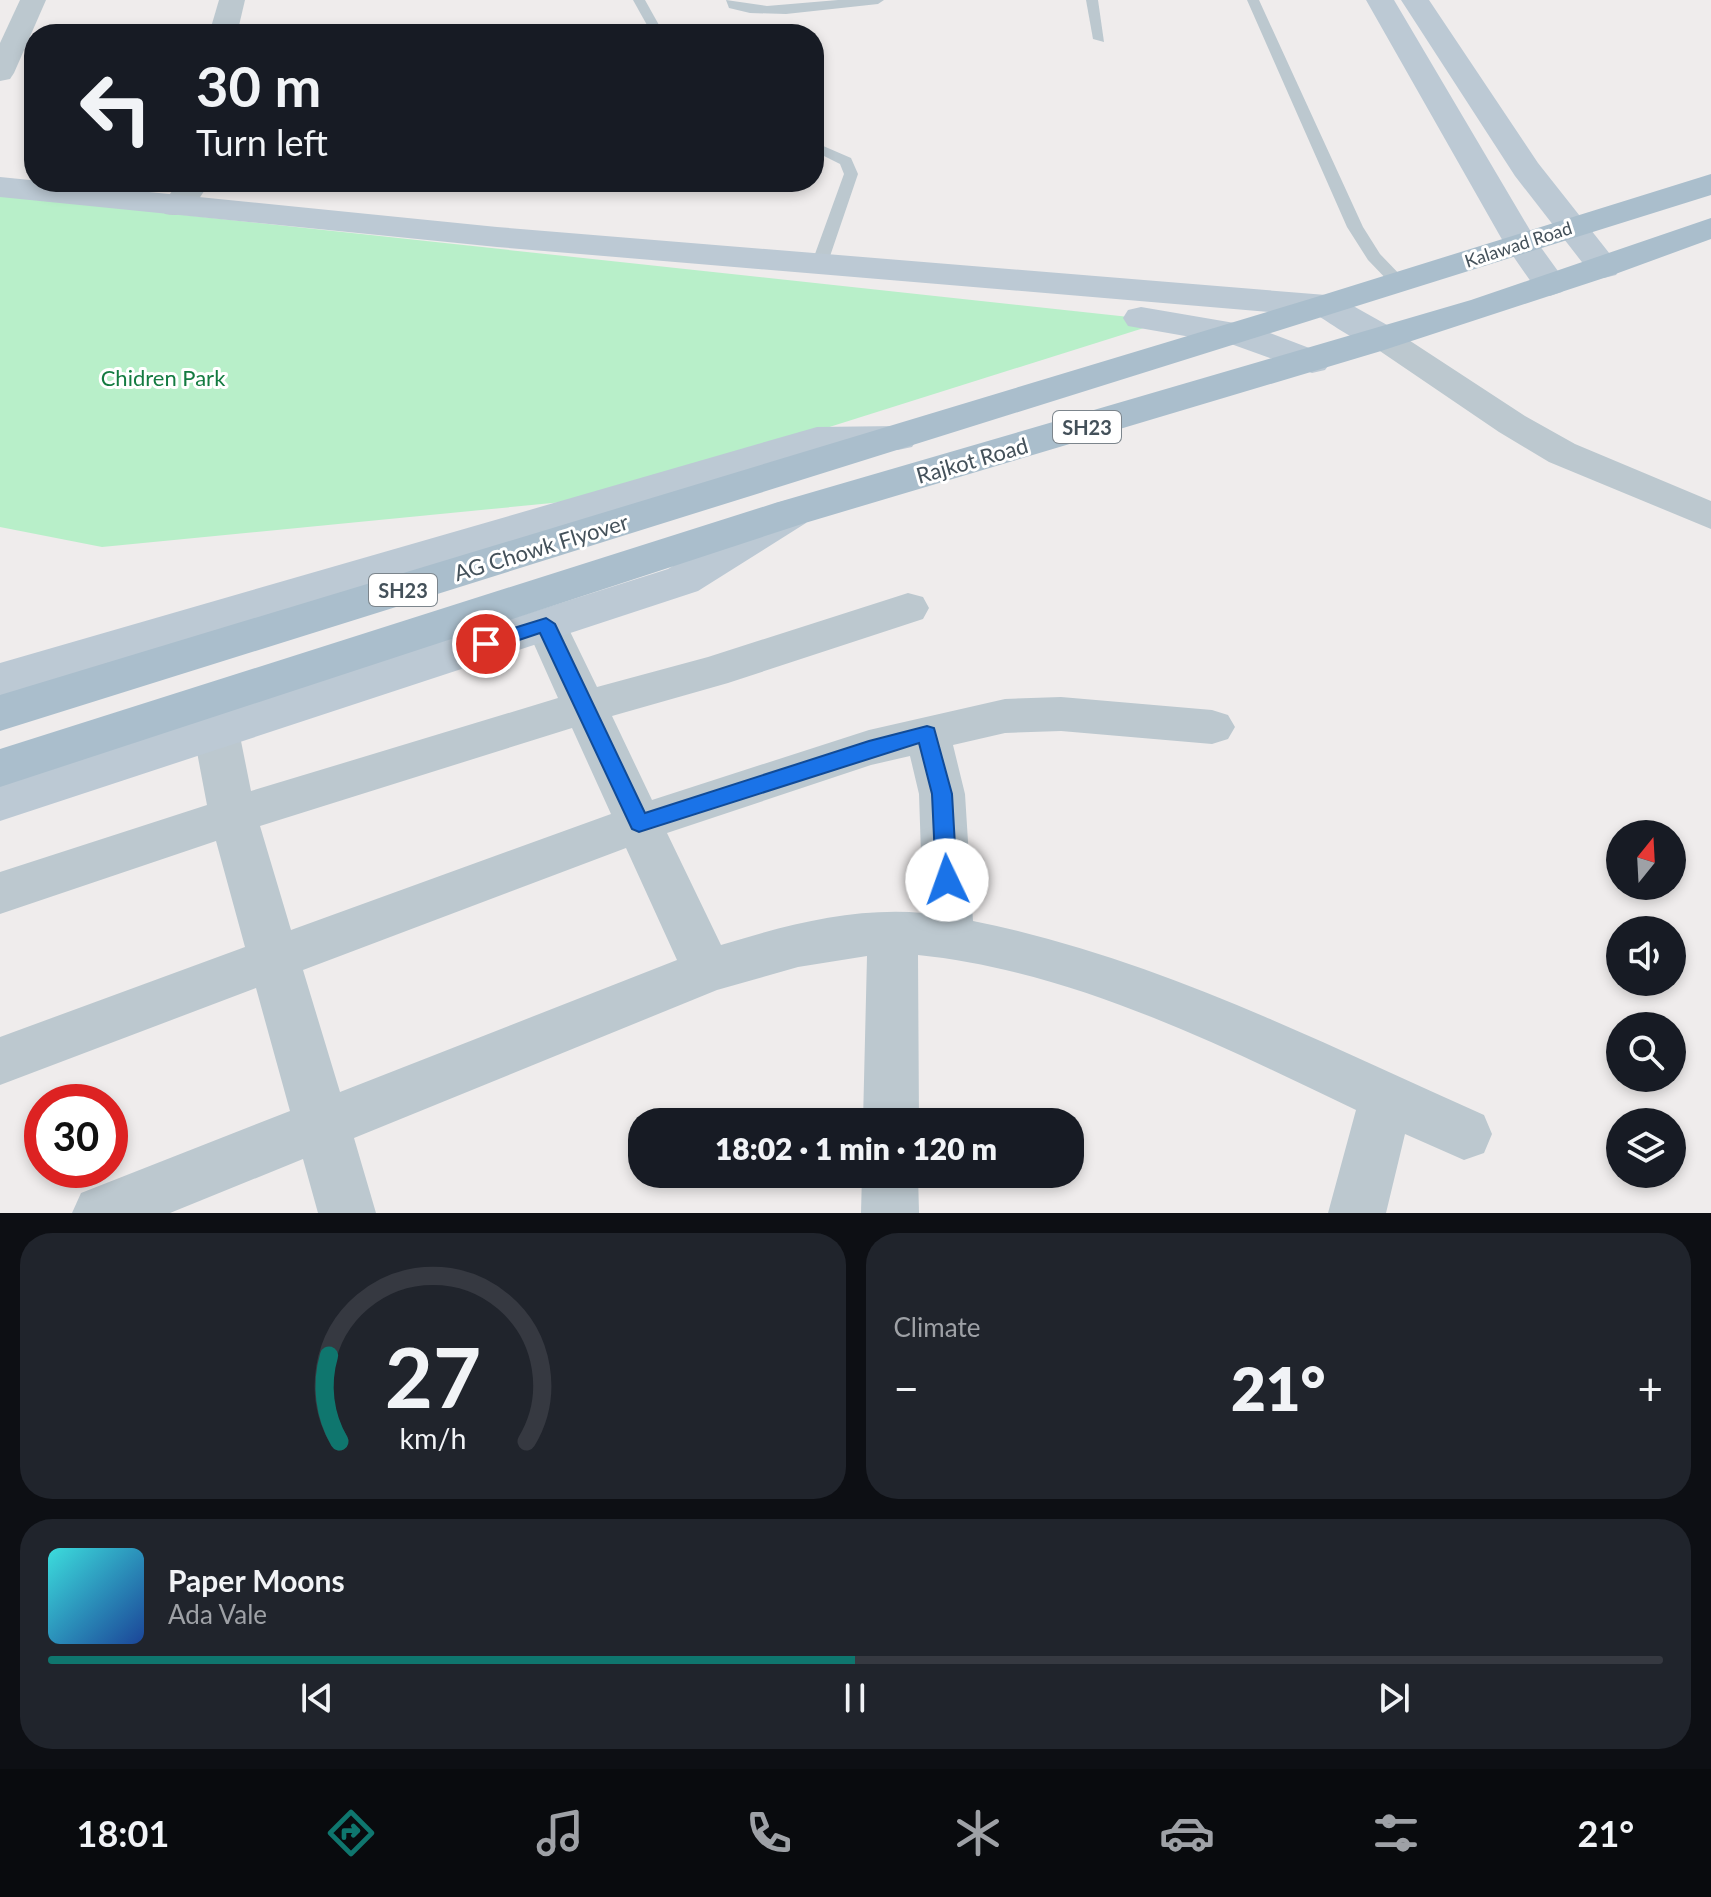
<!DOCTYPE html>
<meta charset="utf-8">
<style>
:root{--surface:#171b24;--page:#20242c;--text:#f1f3f6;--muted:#9ea1a6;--line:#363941;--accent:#0f766e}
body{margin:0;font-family:Lato,sans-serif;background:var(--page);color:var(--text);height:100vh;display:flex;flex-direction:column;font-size:30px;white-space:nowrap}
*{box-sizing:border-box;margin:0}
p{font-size:26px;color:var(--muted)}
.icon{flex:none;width:44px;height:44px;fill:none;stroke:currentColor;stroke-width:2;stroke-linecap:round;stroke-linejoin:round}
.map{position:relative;height:1213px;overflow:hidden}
.side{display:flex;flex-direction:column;gap:20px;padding:20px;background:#0d0f14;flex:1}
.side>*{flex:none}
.top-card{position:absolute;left:24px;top:24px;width:800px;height:168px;border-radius:32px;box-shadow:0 4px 12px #0003;background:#171b24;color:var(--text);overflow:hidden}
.needle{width:52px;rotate:18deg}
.tools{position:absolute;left:1606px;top:820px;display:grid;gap:16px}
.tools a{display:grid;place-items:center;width:80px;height:80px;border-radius:50%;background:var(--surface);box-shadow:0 4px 12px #0003;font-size:40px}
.speed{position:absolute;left:24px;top:1084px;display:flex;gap:16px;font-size:40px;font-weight:700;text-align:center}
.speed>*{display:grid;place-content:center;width:104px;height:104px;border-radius:50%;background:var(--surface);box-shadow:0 4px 12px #0003;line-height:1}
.speed .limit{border:12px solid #d22;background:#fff;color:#111}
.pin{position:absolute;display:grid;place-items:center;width:68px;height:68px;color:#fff;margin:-34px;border:4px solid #fff;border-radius:50%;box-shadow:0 2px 8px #0007}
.me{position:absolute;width:88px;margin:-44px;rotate:357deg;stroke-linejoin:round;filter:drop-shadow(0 0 6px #0008)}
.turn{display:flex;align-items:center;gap:28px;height:168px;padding:0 40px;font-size:36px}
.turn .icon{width:104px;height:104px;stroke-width:2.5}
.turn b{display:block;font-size:56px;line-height:68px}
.big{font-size:60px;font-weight:800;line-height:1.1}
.side .tile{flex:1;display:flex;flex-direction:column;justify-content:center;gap:12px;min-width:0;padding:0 28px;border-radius:32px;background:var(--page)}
.side .dial{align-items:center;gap:0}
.dial svg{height:208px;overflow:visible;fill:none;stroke:var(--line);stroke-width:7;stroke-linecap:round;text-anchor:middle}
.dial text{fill:var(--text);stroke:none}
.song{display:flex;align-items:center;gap:24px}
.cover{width:96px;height:96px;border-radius:12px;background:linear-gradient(135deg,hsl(180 70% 55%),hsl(220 70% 35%))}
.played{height:8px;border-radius:4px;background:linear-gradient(90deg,var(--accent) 50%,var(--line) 50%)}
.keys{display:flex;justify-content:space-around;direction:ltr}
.heat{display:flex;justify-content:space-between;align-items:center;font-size:44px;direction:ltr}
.side .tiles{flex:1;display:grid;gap:20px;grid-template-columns:1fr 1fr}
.tile:last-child{grid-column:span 2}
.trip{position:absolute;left:628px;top:1108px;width:456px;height:80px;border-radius:32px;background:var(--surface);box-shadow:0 4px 12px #0003;font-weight:800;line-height:80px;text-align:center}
.dock{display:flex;height:128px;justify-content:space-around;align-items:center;background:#090b0e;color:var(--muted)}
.dock .icon{width:56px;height:56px}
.dock .active{color:var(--accent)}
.dock b{font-size:36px;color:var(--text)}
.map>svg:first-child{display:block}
.green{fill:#b8efc9}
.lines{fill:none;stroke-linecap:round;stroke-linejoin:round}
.lane{fill:#bcc8cf;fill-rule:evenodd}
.street{fill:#bcc8cf;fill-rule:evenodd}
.secondary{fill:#bcc9d4;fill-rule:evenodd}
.primary{fill:#aabecc;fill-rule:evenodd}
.route{fill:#1a73e8;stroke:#114b97;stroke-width:2}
.labels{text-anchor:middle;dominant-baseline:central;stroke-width:6;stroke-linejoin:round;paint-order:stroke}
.far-street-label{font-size:18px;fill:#44515a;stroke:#fff}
.shield{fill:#fff;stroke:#7c858c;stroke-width:2}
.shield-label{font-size:20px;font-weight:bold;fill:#44515a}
.park-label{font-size:22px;fill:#147b41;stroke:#fff}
.street-label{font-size:22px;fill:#44515a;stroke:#fff}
</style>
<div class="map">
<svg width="1711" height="1213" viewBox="0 0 1711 1213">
<rect width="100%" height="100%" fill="#efecec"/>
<path class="green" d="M0,195l1166,126 -562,177 -502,49 -102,-20z"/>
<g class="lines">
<g class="lane">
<path d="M633,0h12l19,34h-12z"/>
<path d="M726,0l41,6 71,-6h46l-6,4 -92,10 -36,-1 -21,-5z"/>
<path d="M1086,0h12l6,42 -11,-3z"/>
<path d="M1247,0h12l104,227 17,27 25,26v6h-12l-25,-26 -21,-33z"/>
<path d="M814,142l37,16 7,16 -31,91 -8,5 -8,-5 33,-91 -4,-10 -26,-13z"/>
</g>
<g class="street">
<path d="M20,0h26l-32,73 -4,6 -10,2v-38z"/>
<path d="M219,0h26l-8,34h-28z"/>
<path d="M179,182h31c-12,18 -21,38 -45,32l-5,-7z"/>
<path d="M1383,328l12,3 130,85 50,28 136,57v28l-162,-67 -50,-30 -128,-87 -5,-7 5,-7z"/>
<path d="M908,593l15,4 6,11 -6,11 -195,64 -116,33 40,84 217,-70 136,-31 56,-2 151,13 16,5 7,12 -7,12 -16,5 -151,-13 -56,2 -52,12 12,49 8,127c180,36 345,120 511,194l8,19 -8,19 -20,7 -59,-26 -19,79h-58l28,-103c-138,-66 -283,-139 -438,-155l1,167h-56l4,-166 -69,11 -81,23 -363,148 22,75h-58l-15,-54 -133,54h-98l9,-20 209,-82 -34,-123 -256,97v-48l245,-90 -29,-106 -216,73v-42l207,-67 -14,-74 7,-12 16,-5 16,5 7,12 12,60 307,-93 -33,-74 6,-11 15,-4 15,4 36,74 111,-30zM572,728l39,86 -320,116 -31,-104zM910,756l9,38 4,119c-69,-6 -137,12 -202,32l-54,-112 204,-68zM626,848l51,112 -337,132 -37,-122z"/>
<path d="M862,1174h56l1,39h-58z"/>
</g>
<g class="secondary">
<path d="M1366,0h28l143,242 31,43 -6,7 -12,4 -12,-4 -34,-49z"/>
<path d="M1401,0h28l109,163 83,105 -5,7 -12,3 -12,-3 -77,-99z"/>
<path d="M0,177l497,50 829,68 13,3 57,32 5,8 -5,8c-28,7 -54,-16 -78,-30l-821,-69 -497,-50z"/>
<path d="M1141,307l111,19 73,28 6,8 -6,8 -13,3 -81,-29 -103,-18 -5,-8 5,-8z"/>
<path d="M898,426l14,3 6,9 -6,9 -14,3 -79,2 -819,245v-34l803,-232 14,-4z"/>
<path d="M791,499l15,4 6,10 -6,10 -108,68 -698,230v-40l668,-212 108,-66z"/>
</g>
<g class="primary">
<path d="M1711,174v21l-1711,536v-36l1313,-397z"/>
<path d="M1711,218v21l-101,37 -229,75 -576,172 -805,264v-38l775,-246 696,-203z"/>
</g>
</g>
<path class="route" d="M546,618l9,6 90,189 224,-72 58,-15 7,2 18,66 5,86 -3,6 -7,2 -8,-2 -3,-6 -4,-86 -13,-51 -280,89 -7,-3 -92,-196 -54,18 -10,-7 3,-5z"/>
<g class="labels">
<g class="far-street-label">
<text transform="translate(1518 244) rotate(-18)">Kalawad Road</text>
</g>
<g class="shield">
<rect x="1053" y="411" width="68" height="32" rx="6"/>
<rect x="369" y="574" width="68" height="32" rx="6"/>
</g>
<g class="shield-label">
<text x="1087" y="427">SH23</text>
<text x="403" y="590">SH23</text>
</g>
<g class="park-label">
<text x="163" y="377">Chidren Park</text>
</g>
<g class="street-label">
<text transform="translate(972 460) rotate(-16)">Rajkot Road</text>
<text transform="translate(541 547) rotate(-17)">AG Chowk Flyover</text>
</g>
</g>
</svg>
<div class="tools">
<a><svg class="needle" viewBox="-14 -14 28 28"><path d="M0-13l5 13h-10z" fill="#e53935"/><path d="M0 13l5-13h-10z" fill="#9ea1a6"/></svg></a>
<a><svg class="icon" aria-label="sound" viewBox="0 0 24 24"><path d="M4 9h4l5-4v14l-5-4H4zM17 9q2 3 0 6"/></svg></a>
<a><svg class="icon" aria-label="search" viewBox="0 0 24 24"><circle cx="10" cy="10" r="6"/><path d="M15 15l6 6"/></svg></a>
<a><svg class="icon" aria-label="layers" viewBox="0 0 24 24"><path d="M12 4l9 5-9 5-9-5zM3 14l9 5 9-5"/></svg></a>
</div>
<div class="speed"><div class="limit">30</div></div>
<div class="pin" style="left:486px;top:644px;background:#d93025"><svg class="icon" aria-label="arrive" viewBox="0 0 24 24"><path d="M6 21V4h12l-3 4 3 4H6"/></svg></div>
<svg class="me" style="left:947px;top:880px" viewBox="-20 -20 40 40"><circle r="19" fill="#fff"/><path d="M0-13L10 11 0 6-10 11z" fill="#1a73e8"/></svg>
<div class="trip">18:02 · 1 min · 120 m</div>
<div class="top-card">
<div class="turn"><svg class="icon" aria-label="left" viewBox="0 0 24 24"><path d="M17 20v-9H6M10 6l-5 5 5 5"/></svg><div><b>30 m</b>Turn left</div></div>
</div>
</div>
<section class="side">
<div class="tiles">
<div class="tile dial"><svg viewBox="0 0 100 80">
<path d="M14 69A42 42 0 1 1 86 69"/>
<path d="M14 69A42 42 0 0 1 10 36" stroke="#0f766e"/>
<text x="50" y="56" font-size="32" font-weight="700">27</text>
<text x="50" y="72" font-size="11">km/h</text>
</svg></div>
<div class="tile"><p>Climate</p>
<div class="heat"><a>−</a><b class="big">21°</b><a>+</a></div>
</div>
<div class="tile">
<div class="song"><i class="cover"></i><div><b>Paper Moons</b><p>Ada Vale</p></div></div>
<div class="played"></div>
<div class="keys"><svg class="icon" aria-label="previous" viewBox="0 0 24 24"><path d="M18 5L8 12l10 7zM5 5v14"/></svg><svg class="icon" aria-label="pause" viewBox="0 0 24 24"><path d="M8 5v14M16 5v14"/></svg><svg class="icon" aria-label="next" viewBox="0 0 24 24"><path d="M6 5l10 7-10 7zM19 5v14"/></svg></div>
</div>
</div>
</section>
<nav class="dock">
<b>18:01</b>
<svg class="icon active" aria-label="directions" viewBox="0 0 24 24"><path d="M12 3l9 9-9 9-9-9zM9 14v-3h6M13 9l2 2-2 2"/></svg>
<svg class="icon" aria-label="music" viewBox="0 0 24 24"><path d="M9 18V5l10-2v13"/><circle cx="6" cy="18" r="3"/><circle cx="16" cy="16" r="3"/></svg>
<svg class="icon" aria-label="phone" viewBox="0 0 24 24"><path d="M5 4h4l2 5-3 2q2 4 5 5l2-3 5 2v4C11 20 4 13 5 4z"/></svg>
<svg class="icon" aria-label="climate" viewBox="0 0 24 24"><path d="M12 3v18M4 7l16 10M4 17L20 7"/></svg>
<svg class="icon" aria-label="car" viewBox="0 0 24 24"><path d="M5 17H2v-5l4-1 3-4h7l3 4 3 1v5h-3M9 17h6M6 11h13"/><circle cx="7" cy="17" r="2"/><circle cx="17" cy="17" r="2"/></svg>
<svg class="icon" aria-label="filters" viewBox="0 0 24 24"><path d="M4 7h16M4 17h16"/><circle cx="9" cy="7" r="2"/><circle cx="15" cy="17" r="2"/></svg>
<b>21°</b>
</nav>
